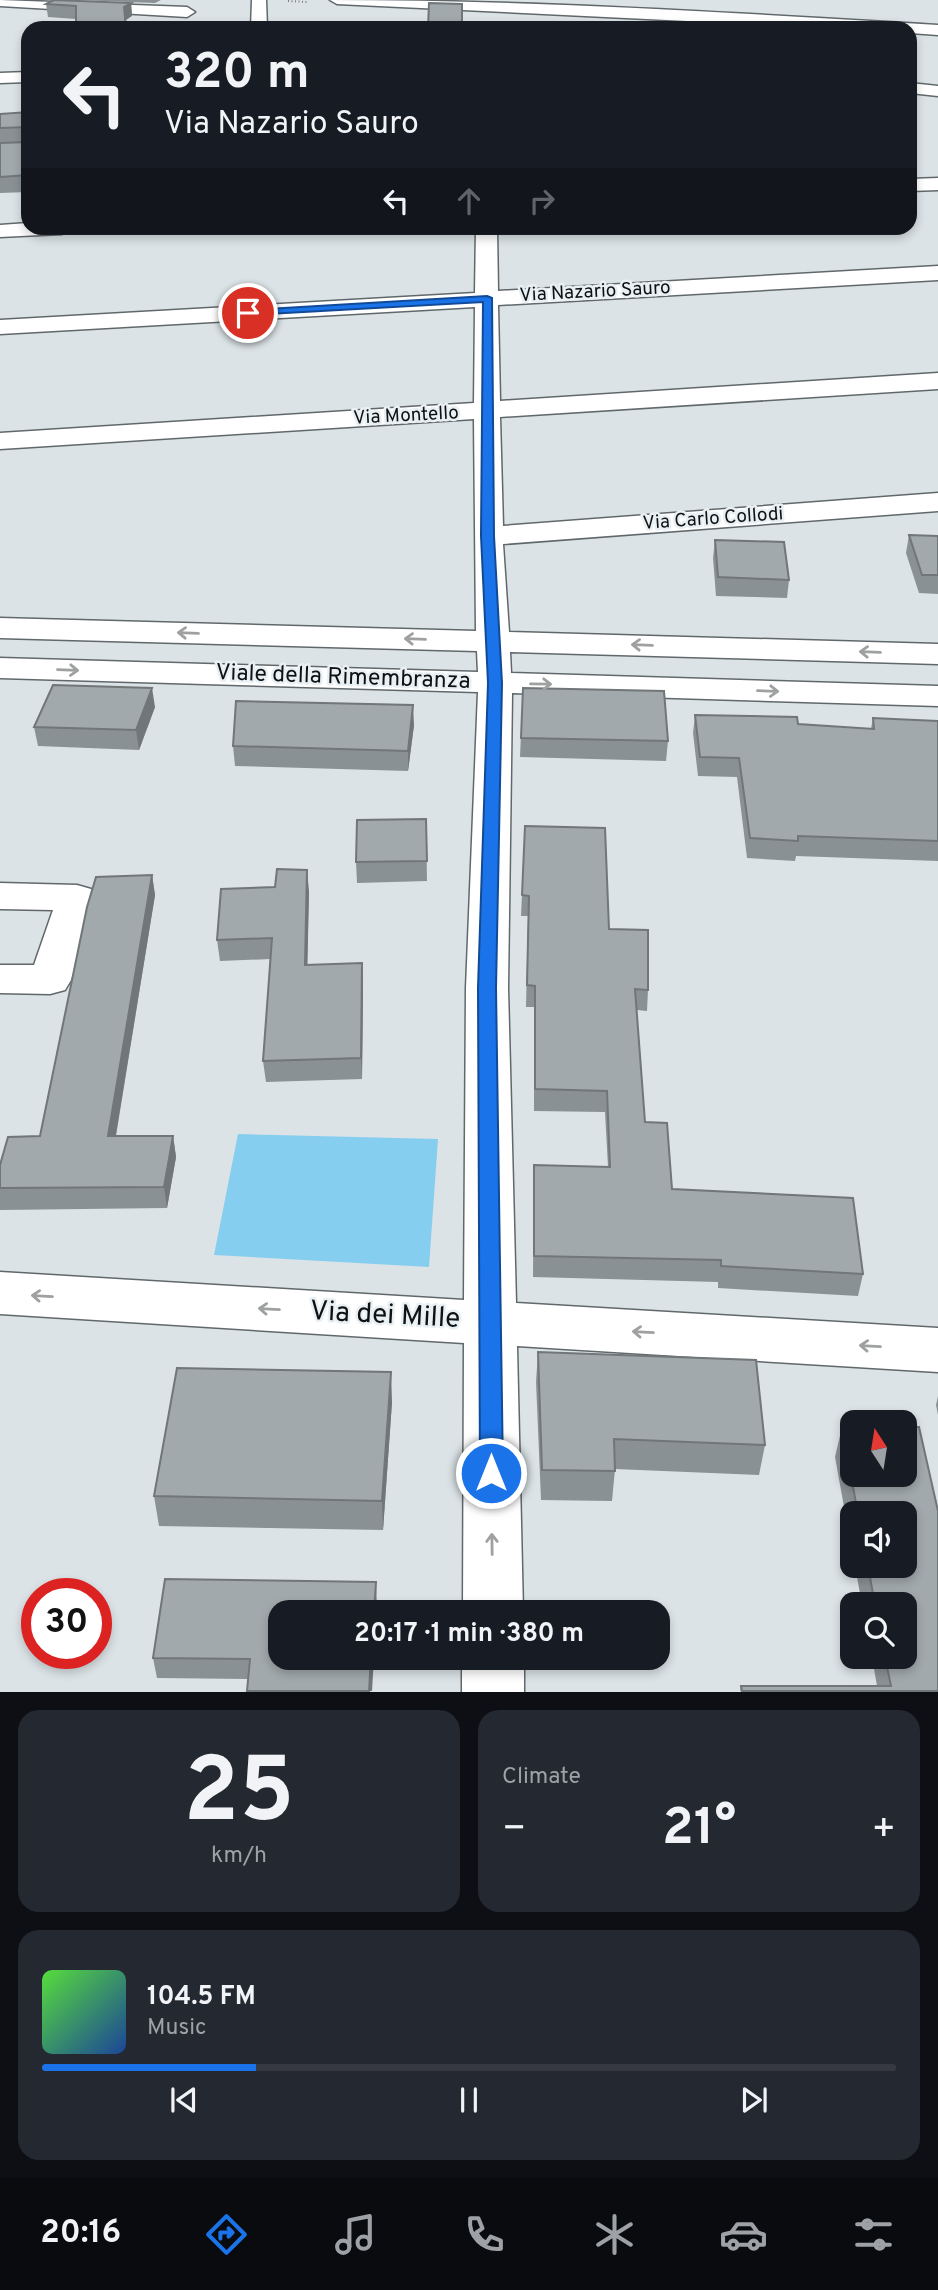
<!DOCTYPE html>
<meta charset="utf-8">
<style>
:root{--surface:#171b24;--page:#242831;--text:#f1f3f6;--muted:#9ea1a6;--line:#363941;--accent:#1a73e8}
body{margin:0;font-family:Overpass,sans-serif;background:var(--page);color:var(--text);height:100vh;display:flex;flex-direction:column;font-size:26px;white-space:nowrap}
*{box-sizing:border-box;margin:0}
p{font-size:23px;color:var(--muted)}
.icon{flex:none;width:38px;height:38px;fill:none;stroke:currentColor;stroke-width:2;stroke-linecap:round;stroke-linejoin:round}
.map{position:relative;height:1692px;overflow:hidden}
.panel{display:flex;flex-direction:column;gap:18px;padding:18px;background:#0d0f14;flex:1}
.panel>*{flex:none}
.top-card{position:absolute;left:21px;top:21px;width:896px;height:214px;border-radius:21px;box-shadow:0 4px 10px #0003;background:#171b24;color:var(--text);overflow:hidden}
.needle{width:46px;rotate:348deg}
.tools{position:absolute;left:840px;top:1410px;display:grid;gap:14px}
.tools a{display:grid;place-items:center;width:77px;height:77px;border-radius:14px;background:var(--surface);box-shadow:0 4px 10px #0003;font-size:35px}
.speed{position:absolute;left:21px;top:1578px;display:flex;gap:14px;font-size:35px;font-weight:700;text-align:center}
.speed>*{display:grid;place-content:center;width:91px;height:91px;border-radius:50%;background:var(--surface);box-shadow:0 4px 10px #0003;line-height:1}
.speed .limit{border:10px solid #d22;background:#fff;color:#111}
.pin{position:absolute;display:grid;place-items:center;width:60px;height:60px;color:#fff;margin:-30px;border:4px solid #fff;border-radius:50%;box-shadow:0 2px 7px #0007}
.me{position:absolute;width:77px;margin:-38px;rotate:0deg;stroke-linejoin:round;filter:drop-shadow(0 0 5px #0008)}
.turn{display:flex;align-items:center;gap:24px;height:147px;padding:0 28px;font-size:32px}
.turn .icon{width:91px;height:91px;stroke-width:2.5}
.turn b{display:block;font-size:49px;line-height:60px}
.lanes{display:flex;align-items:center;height:66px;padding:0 28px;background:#0003;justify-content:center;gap:35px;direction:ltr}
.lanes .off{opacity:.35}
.big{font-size:52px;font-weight:700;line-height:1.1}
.panel .widget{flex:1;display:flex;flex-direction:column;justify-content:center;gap:10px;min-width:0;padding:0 24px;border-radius:21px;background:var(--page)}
.panel .dial{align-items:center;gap:0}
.dial b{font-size:91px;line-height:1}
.song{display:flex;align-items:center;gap:21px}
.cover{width:84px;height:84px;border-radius:10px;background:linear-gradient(135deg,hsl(110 70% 55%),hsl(220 70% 35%))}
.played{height:7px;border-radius:4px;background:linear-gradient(90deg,var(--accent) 25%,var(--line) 25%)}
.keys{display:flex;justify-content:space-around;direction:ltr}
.heat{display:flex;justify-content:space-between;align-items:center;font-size:38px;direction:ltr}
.panel .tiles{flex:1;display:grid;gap:18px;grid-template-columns:1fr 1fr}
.widget:last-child{grid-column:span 2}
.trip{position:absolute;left:268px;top:1600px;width:402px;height:70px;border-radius:21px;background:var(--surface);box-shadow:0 4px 10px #0003;font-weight:700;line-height:70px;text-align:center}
.dock{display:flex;height:112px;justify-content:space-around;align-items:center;background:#090b0e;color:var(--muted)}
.dock .icon{width:49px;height:49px}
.dock .on{color:var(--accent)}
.dock b{font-size:32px;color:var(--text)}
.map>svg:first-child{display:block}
.green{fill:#86ceef}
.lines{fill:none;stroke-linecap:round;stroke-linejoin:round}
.minor-casing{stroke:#61686b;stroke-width:3}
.path{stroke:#787d7f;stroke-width:2;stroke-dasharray:1 2.5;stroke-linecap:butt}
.minor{fill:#fff;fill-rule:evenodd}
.wall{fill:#8a9194}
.shaded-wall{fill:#717678}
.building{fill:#a1a9ac;stroke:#717678;stroke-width:2}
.oneway{stroke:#9fa0a1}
.route{fill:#1a73e8;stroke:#114b97;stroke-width:2}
.labels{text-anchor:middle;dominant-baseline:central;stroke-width:5;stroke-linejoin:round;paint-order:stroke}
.far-street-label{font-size:19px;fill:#0f1113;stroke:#e8f0f4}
.street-label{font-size:23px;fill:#0f1113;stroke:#e8f0f4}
.near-street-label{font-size:28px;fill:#0f1113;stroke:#e8f0f4}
</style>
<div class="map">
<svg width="938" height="1692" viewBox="0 0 938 1692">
<rect width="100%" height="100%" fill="#dbe3e6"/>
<path class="green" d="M238,1134l200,5 -9,128 -215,-12z"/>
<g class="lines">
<defs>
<g id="minor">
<path d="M0,0l187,7 8,5 -8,5 -187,-11z"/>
<path d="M252,0h14l1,28h-16z"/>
<path d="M330,0c203,0 405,13 608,25v10l-28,-2v-5h-77l-496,-24z"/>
<path d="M28,72v10l-28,1v-10z"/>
<path d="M910,83l28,3v10l-28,-3z"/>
<path d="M938,178v12l-28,1v-12z"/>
<path d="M28,223v5h45l-11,6 -62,3v-12z"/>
<path d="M476,228h21l1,63 440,-25v14l-440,25 2,96 438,-28v16l-438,28 3,109 435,-33v18l-435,33 6,88 429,12v20l-428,-12 1,21 427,13v20l-426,-13 -4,295 8,315 422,25v44l-421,-26 6,266h-60l1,-269 -464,-29v-42l464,28 2,-312 12,-296 -478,-14v-20l478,14 -1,-21 -477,-13v-20l476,13 -2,-212 -474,30v-16l474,-30 1,-96 -475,27v-14l475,-27z"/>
<path d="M0,883l77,2 14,4 6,9 -26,82 -6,10 -15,4 -50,-1v-28h34l19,-55 -53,-1z"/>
<rect x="462" y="1657" width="62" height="35"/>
</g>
</defs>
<use href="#minor" class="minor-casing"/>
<path class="path" d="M288,1l20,1"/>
<use href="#minor" class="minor"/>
</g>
<g class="wall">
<path d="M78,0h83l-6,3z"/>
<path d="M131,3l1,13 -56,3 -28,-2 -2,-13z"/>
<path d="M28,112v80l-28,1v-79z"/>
<path d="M909,535l29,1v58l-19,-1 -13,-40z"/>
<path d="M715,540l74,40 -2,18 -71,-2 -3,-38z"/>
<path d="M523,688l145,53 -2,20 -146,-4z"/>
<path d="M155,707l-16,43 -101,-4 -4,-19z"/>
<path d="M695,715l103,9 73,5 2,-11 65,3v140l-142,-5 -1,5 -48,-3 -10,-81 -39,-1 -5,-43z"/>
<path d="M414,725l-6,46 -173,-5 -2,-20z"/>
<path d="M426,819l1,62 -70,2 -1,-21z"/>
<path d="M525,826l84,103 39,61 -1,21 -10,-1 8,112 27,67 191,85 -5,22 -140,-8v-6l-185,-5 1,-112 74,2 -3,-55 -71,-1v-104h-8l2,-91h-7z"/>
<path d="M152,875l3,20 -39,241h57l3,21 -9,51 -167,2v-45l40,-29z"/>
<path d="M309,891l-2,74 55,-2 1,21 -1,95 -96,3 -3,-21 7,-102 -50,2 -3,-21z"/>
<path d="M538,1352l227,93 -6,30 -144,-6 -3,32 -71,-1 -5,-118z"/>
<path d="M938,1396v19l-2,-10z"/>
<path d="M392,1402l-9,128 -224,-4 -5,-30z"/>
<path d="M842,1427h10v48h53v-48h14l19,84v180h-198l1,-5h136l-5,-29h33v-52h-43l-7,-39h50v-52h-53v37l-17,-94z"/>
<path d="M377,1603l-129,76 -91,-1 -4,-20z"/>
</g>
<g class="shaded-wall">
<path d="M131,3l1,13 -6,4 -2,-13z"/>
<path d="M152,688l3,19 -16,43 -3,-20z"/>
<path d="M413,705l1,20 -6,46v-20z"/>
<path d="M307,870l2,21 -2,95 -2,-21z"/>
<path d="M152,875l3,20 -43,263 -4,-22z"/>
<path d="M362,963l1,21 -1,95 -1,-21z"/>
<path d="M173,1136l3,21 -9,51 -3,-21z"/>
<path d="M391,1372l1,30 -9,128 -1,-29z"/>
<path d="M376,1582l1,30h-3z"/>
<path d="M371,1657h3l-2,34h-3z"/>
</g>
<g class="building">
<path d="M54,0l77,3 -7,4 2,21h-50v-22l-30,-2z"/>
<path d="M429,3l33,1v24h-34z"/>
<path d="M28,112v63l-28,2v-34l28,-1v-15l-28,1v-14z"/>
<path d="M909,535l29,1v39h-16z"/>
<path d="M715,540l69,2 5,38 -71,-3z"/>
<path d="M53,685l99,3 -16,42 -102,-3z"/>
<path d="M523,688l141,3 4,50 -147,-3z"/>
<path d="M236,701l177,4 -5,46 -175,-5z"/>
<path d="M695,715l102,2 1,7 76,5 -1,-11 65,3v120l-140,-5v5l-48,-3 -11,-80 -39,-1z"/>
<path d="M426,819l1,42 -71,1 1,-42z"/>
<path d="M525,826l80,2 4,101 39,1v60l-13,-1 10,133 22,1 5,66 181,9 10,76 -142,-8v-6l-187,-4v-91l76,2 -3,-76 -72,-2v-103l-8,-1 2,-89 -7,-1z"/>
<path d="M277,869l30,1 -2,95 57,-2 -1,95 -98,3 9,-123 -55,2 4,-51 54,-2z"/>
<path d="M152,875l-44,261h65l-9,51 -164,1v-23l8,-28 32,-1 47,-229 9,-30z"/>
<path d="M538,1352l218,8 9,85 -151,-6 1,32 -73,-1z"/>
<path d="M177,1368l214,4 -9,129 -228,-5z"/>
<path d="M842,1427h10v48h53v-48h14l19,84v180h-196l-1,-5h150l-6,-29h20v-52h-30l-7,-39h37v-52h-47z"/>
<path d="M165,1579l211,3 -2,30h-94v45h91l-2,34h-122l3,-32 -97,-1z"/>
</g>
<defs><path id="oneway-shaft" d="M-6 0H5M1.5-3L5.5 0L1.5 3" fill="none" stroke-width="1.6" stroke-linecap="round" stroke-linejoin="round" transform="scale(1.75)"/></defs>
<g class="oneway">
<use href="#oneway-shaft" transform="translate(188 633) rotate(-178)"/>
<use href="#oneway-shaft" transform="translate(415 639) rotate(-178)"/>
<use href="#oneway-shaft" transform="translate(642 645) rotate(-178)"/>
<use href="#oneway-shaft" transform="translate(870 652) rotate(-178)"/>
<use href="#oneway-shaft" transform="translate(68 670) rotate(2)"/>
<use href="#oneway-shaft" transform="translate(541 684) rotate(1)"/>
<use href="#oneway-shaft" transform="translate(768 691) rotate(2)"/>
<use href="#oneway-shaft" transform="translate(42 1296) rotate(-177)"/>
<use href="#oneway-shaft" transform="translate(269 1309) rotate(-177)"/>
<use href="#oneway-shaft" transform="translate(643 1332) rotate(-177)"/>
<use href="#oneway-shaft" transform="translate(870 1346) rotate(-177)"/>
<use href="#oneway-shaft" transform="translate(492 1544) rotate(-91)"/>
</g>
<path class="route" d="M487,296l5,2 2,238 8,147 -6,305 7,485 -4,8 -8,3 -8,-3 -3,-8 -2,-485 10,-305 -7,-147 2,-234 -235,13 -5,-2 5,-3z"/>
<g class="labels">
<g class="far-street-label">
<text transform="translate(595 292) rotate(-3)">Via Nazario Sauro</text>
<text transform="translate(406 416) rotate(-3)">Via Montello</text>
<text transform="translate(713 519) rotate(-4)">Via Carlo Collodi</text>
</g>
<g class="street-label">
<text transform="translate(343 678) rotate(2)">Viale della Rimembranza</text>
</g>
<g class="near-street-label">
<text transform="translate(385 1316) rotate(3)">Via dei Mille</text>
</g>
</g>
</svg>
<div class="tools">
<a><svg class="needle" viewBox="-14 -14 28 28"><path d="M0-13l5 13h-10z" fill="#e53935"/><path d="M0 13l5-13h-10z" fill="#9ea1a6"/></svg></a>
<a><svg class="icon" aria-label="sound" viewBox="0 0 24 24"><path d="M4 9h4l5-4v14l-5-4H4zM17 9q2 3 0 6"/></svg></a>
<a><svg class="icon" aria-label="search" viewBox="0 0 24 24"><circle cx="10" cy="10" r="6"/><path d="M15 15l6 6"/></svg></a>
</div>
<div class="speed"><div class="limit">30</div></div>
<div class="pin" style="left:248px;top:313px;background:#d93025"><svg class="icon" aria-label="arrive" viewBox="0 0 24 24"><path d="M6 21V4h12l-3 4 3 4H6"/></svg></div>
<svg class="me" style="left:491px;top:1473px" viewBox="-20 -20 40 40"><circle r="17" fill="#1a73e8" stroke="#fff" stroke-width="3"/><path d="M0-11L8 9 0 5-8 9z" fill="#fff"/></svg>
<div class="trip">20:17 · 1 min · 380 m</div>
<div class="top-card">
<div class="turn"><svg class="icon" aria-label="left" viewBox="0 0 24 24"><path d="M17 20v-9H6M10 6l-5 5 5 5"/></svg><div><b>320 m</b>Via Nazario Sauro</div></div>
<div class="lanes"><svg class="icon" aria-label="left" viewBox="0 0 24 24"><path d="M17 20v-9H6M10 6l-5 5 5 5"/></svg><svg class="icon off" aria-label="ahead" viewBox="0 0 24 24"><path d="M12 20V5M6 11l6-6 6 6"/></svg><svg class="icon off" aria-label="right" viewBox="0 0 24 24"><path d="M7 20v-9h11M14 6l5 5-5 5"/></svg></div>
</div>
</div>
<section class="panel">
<div class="tiles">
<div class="widget dial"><b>25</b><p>km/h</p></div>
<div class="widget"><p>Climate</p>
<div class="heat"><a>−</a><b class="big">21°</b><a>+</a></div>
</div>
<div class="widget">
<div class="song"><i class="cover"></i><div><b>104.5 FM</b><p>Music</p></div></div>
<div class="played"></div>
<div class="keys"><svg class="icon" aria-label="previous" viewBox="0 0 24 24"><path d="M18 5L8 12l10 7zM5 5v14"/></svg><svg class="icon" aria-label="pause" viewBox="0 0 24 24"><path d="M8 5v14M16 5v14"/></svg><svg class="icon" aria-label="next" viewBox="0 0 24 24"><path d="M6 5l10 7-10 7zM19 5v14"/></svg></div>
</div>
</div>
</section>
<nav class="dock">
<b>20:16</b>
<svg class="icon on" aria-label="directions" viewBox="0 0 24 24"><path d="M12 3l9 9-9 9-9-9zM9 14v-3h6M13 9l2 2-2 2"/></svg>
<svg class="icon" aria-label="music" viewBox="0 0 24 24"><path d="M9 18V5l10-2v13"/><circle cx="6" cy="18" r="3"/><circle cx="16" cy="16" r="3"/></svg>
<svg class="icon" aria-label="phone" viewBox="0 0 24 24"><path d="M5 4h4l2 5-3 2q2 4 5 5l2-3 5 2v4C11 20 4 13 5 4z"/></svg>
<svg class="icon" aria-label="climate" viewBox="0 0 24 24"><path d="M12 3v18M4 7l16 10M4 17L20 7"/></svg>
<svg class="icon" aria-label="car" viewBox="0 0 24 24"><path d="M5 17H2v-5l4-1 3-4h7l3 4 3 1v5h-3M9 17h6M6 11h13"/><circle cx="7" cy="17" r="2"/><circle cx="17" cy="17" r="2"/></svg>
<svg class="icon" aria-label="filters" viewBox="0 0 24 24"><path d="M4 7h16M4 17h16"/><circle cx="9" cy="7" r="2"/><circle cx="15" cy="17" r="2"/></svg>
</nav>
